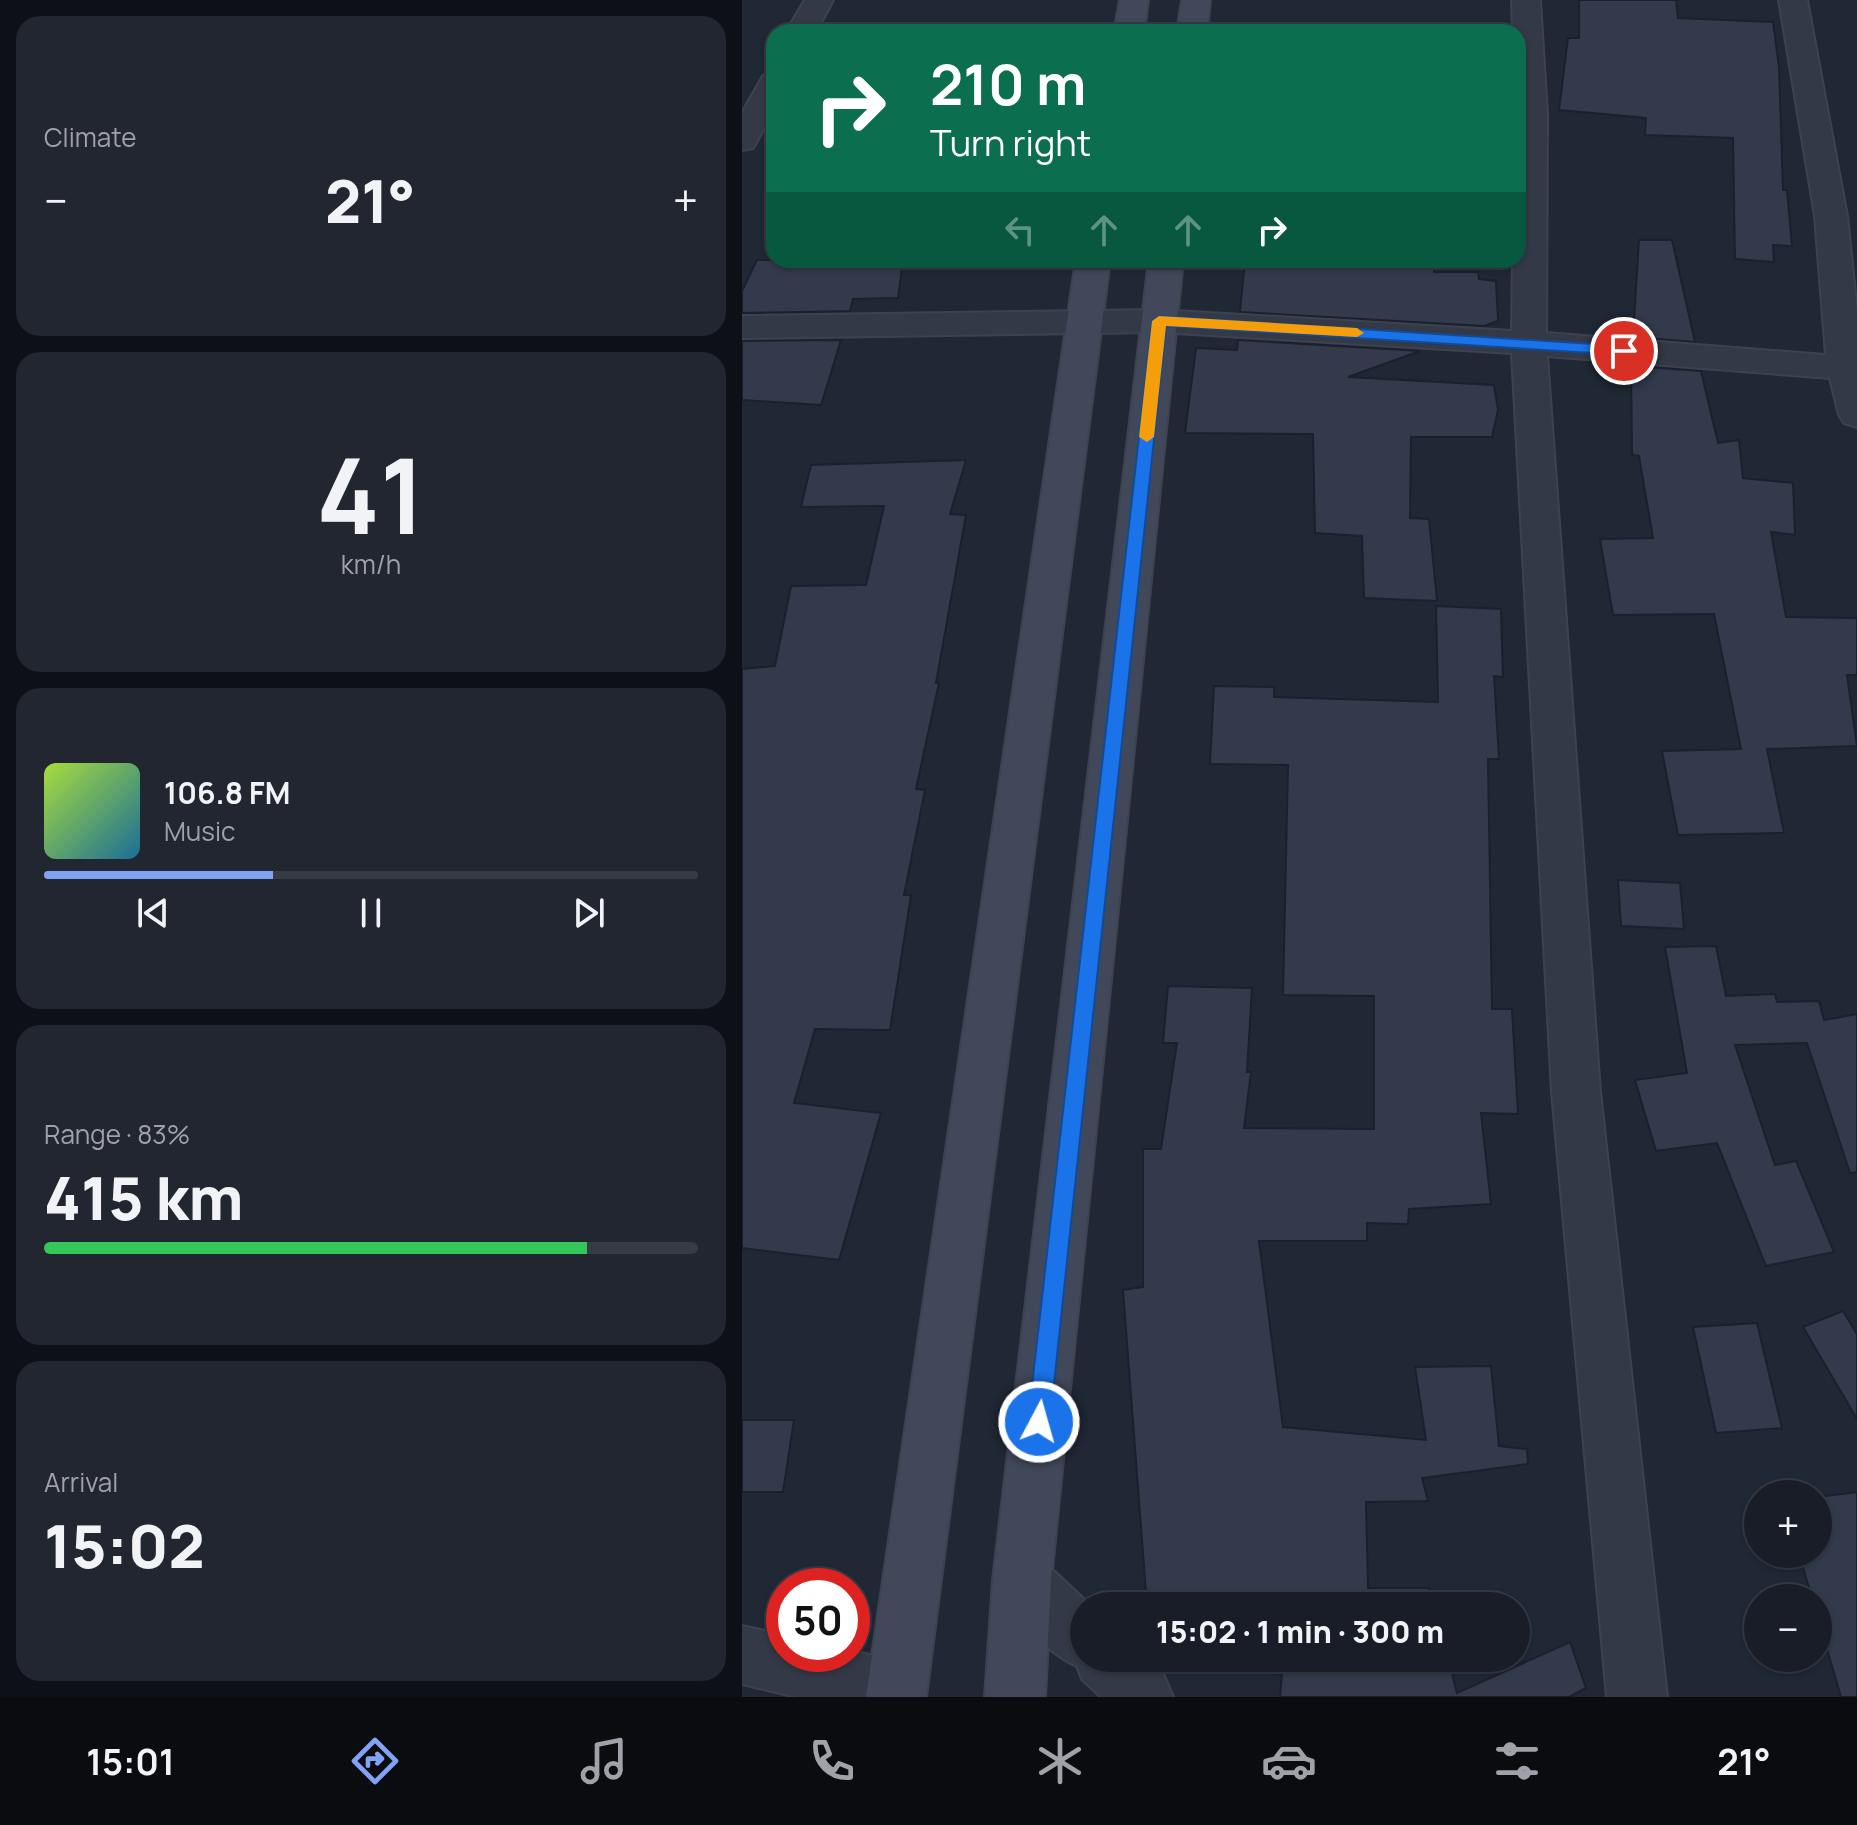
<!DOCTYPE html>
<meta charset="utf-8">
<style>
:root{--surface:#181d28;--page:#212630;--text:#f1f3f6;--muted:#9fa2a8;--line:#363b45;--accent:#81a2f5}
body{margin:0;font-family:Manrope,sans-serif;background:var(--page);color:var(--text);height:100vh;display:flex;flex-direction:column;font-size:30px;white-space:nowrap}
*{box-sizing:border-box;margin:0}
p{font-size:26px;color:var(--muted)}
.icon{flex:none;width:44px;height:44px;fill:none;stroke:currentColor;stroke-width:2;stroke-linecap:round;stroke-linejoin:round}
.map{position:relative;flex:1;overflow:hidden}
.panel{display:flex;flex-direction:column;gap:16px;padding:16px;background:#0d1016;width:742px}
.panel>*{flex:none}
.hud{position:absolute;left:24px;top:24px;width:760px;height:244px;border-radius:24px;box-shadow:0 2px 6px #0004,0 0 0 2px var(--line);background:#0b6e4f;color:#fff;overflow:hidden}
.controls{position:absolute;left:1002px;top:1480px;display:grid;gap:16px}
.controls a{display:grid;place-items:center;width:88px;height:88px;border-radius:50%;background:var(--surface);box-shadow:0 2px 6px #0004,0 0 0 2px var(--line);font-size:40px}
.speed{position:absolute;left:24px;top:1568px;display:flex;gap:16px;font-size:40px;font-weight:700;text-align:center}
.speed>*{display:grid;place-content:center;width:104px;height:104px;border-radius:50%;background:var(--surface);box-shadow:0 2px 6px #0004,0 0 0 2px var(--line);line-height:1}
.speed .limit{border:12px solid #d22;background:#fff;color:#111}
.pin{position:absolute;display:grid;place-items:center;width:68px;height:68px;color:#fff;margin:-34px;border:4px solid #fff;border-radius:50%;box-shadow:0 2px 8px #0007}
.me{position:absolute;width:88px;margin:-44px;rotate:6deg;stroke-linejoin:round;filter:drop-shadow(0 0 6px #0008)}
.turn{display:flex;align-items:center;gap:28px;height:168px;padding:0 32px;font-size:36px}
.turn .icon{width:104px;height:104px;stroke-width:2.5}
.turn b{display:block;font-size:56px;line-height:68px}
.lanes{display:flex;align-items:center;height:76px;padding:0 32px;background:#0003;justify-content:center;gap:40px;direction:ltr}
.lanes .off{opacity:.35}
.big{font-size:60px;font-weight:800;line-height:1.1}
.panel .card{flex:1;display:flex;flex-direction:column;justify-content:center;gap:12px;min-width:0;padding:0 28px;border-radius:24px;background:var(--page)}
.panel .dial{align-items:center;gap:0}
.dial b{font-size:104px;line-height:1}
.song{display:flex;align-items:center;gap:24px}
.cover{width:96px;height:96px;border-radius:12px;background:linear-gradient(135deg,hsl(80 70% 55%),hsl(200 70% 35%))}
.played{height:8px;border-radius:4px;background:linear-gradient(90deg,var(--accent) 35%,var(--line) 35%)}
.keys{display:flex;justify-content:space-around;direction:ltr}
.heat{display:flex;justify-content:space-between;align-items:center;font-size:44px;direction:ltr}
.charge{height:12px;border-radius:6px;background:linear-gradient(90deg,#34c759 83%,var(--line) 0)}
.trip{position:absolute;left:328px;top:1592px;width:460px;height:80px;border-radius:40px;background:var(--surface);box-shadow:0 2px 6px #0004,0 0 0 2px var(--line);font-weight:800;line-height:80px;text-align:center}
.tab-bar{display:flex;height:128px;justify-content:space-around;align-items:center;background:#0a0c10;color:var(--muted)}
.tab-bar .icon{width:56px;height:56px}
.tab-bar .on{color:var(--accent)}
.tab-bar b{font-size:36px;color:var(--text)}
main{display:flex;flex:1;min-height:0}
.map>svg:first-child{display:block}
.building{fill:#323a4c;stroke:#1b202d;stroke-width:2}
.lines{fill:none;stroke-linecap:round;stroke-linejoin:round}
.minor-casing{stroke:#3d4250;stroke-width:4}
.tertiary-casing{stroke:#3d4250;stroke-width:4}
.secondary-casing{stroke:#3d4250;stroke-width:4}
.minor{fill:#333946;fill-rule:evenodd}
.tertiary{fill:#333946;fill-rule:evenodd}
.secondary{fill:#414859;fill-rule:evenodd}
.route{fill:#1a73e8;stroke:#114b97;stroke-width:2}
.slow{fill:#f59e0b}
</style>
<main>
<section class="panel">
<div class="card"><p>Climate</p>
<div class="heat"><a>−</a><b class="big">21°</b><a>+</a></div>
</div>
<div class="card dial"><b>41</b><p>km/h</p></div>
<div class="card">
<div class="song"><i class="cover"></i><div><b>106.8 FM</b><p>Music</p></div></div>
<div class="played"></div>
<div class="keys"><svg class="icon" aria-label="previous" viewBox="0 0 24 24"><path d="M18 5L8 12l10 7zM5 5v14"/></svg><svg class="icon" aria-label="pause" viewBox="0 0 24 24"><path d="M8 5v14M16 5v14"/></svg><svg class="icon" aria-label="next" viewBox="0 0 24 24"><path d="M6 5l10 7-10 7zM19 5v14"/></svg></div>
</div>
<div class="card"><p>Range · 83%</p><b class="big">415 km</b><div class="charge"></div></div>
<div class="card"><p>Arrival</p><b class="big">15:02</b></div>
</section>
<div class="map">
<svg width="1115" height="1697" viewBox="0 0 1115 1697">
<rect width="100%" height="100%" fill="#202735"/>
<g class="building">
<path d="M837,0h97l2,18 95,4 6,45 4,123h4l5,56 -19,-1 1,17 -39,-3 -2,-121 -88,-3 1,-17 -87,-8 9,-72h11z"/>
<path d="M897,240h33l23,102 -62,-5z"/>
<path d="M15,260h146l-5,38 -45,1 -3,12 -108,2v-22z"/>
<path d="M503,260h189v12h44l1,7 17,2 2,40 -14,5 -244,-14z"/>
<path d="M99,340l-20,65 -79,-5v-59z"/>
<path d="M496,340l182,11 -72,26 146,8 4,25 -6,27h-81l-1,81 19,1 8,82 -73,-3 -2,-62 -47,-3 -2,-99 -128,-1 11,-85 41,2z"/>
<path d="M889,366l70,5 17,72 21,-3 4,38 50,5 2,52 -24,-3 15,85 71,1v57h-10l10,71 -90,3 17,84 -106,2 -16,-84 79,-2 -27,-135 -101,1 -13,-76 53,-1 -14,-82 -7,-1z"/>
<path d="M224,460l-16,54 16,1 -30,168h3l-23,106 9,1 -21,105h7l-21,135 -75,-1 -21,74 87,10 -42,147 -97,-12v-579l33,-3 16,-80 75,-1 18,-79 -83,1 10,-42z"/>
<path d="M694,606l65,3 2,68 -9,-1 5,83h-11l4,250h20l6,105 -37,-1 10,91 -82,5 -1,15 -41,-1v18h-108l24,186 143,13 -11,-73 76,-1 8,80 28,3 1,15 -106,14 6,23 -62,1 2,86h61l5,18h-287l-24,-316 20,-3v-138h18l16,-106h-14l5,-57 84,2 -5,84h4l-7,56 130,1v-133l-91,-1 5,-230 -78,-1 4,-78 60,1v10l164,5z"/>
<path d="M876,880l62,3 4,46 -63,-3z"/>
<path d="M974,946l10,50 49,-2 2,8 42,-1 5,19 33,-6v158l-7,1 -43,-130 -72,2 40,120 21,-4 38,91 -68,14 -49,-123 -61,8 -21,-71 52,-7 -22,-126z"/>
<path d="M1101,1311l14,23v85l-54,-92z"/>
<path d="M1015,1323l25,105 -66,5 -23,-106z"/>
<path d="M0,1420h52l-11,72h-41z"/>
<path d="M1115,1492v205h-16l-23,-79v-20h-6l-13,-44h19v-57z"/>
<path d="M828,1642l16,46 -17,9h-289l2,-22 -39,-17h205l9,35z"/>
</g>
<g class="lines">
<defs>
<g id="minor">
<path d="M63,0h28l-17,32h-30z"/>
<path d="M770,0h28l7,114 -1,219 280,22 -11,-139 -36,-216h28l40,216 10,96v115l-13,-4 -5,-8 -9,-37 -283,-22 53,736 67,605h-60l-55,-605 -40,-739 -353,-21 -417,6v-22l417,-6 353,21 1,-71h5v-228h-5z"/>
<path d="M32,73v37l-21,38 -11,2v-37l21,-37z"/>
<path d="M0,1626l42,9v19h68v-3l44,10 21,9 9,21 -3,6h-127l-54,-13z"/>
</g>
<path id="tertiary" d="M280,1551l20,9 49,46h-7v52h61l19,18 9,21h-72l-19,-18 -5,-13c-29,-12 -72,-57 -84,-86l9,-20z"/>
<g id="secondary">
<path d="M378,0h28l-4,32h-30z"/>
<path d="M440,0h28l-3,32h-30z"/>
<path d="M334,260h34l-184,1437h-60z"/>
<path d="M407,260h34l-132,1320 -6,117h-60l8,-117z"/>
</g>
</defs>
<use href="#minor" class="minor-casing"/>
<use href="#tertiary" class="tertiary-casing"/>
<use href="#secondary" class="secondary-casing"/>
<use href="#minor" class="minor"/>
<use href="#tertiary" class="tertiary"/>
<use href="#secondary" class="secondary"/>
</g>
<path class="route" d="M417,316l465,30 7,5 -7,4 -458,-29 -116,1096 -3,8 -8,4 -8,-4 -3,-8 124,-1101z"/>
<path class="slow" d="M417,316l198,12 7,5 -7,4 -191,-11 -12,111 -7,5 -8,-5 13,-116z"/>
</svg>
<div class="controls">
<a>+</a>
<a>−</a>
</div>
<div class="speed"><div class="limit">50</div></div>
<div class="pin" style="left:882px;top:351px;background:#d93025"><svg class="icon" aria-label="arrive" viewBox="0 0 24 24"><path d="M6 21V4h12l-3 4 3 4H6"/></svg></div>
<svg class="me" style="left:297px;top:1422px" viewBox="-20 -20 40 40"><circle r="17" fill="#1a73e8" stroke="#fff" stroke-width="3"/><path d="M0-11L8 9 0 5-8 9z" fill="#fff"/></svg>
<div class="trip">15:02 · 1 min · 300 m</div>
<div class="hud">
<div class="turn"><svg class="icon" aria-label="right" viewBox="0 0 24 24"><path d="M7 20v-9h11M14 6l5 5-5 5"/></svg><div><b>210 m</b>Turn right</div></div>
<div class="lanes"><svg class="icon off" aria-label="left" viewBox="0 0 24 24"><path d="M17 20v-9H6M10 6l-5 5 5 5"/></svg><svg class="icon off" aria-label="ahead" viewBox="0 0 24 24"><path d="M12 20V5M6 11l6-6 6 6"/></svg><svg class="icon off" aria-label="ahead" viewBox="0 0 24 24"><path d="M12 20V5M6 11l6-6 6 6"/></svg><svg class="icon" aria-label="right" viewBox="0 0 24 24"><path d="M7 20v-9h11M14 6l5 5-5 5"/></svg></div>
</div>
</div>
</main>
<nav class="tab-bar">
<b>15:01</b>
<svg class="icon on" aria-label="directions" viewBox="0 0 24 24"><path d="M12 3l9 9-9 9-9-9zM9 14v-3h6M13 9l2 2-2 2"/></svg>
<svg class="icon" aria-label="music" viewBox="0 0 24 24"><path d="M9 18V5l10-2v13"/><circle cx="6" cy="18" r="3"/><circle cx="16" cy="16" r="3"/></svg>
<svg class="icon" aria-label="phone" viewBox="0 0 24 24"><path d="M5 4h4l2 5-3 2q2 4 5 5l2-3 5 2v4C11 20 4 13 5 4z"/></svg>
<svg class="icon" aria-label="climate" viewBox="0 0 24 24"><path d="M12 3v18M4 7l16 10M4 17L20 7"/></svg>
<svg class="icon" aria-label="car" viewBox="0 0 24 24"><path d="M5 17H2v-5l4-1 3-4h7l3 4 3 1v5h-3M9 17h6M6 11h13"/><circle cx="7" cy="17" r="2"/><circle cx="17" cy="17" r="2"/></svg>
<svg class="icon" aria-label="filters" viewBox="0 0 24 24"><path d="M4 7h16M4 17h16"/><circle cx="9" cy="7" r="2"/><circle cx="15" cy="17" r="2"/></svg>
<b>21°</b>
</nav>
